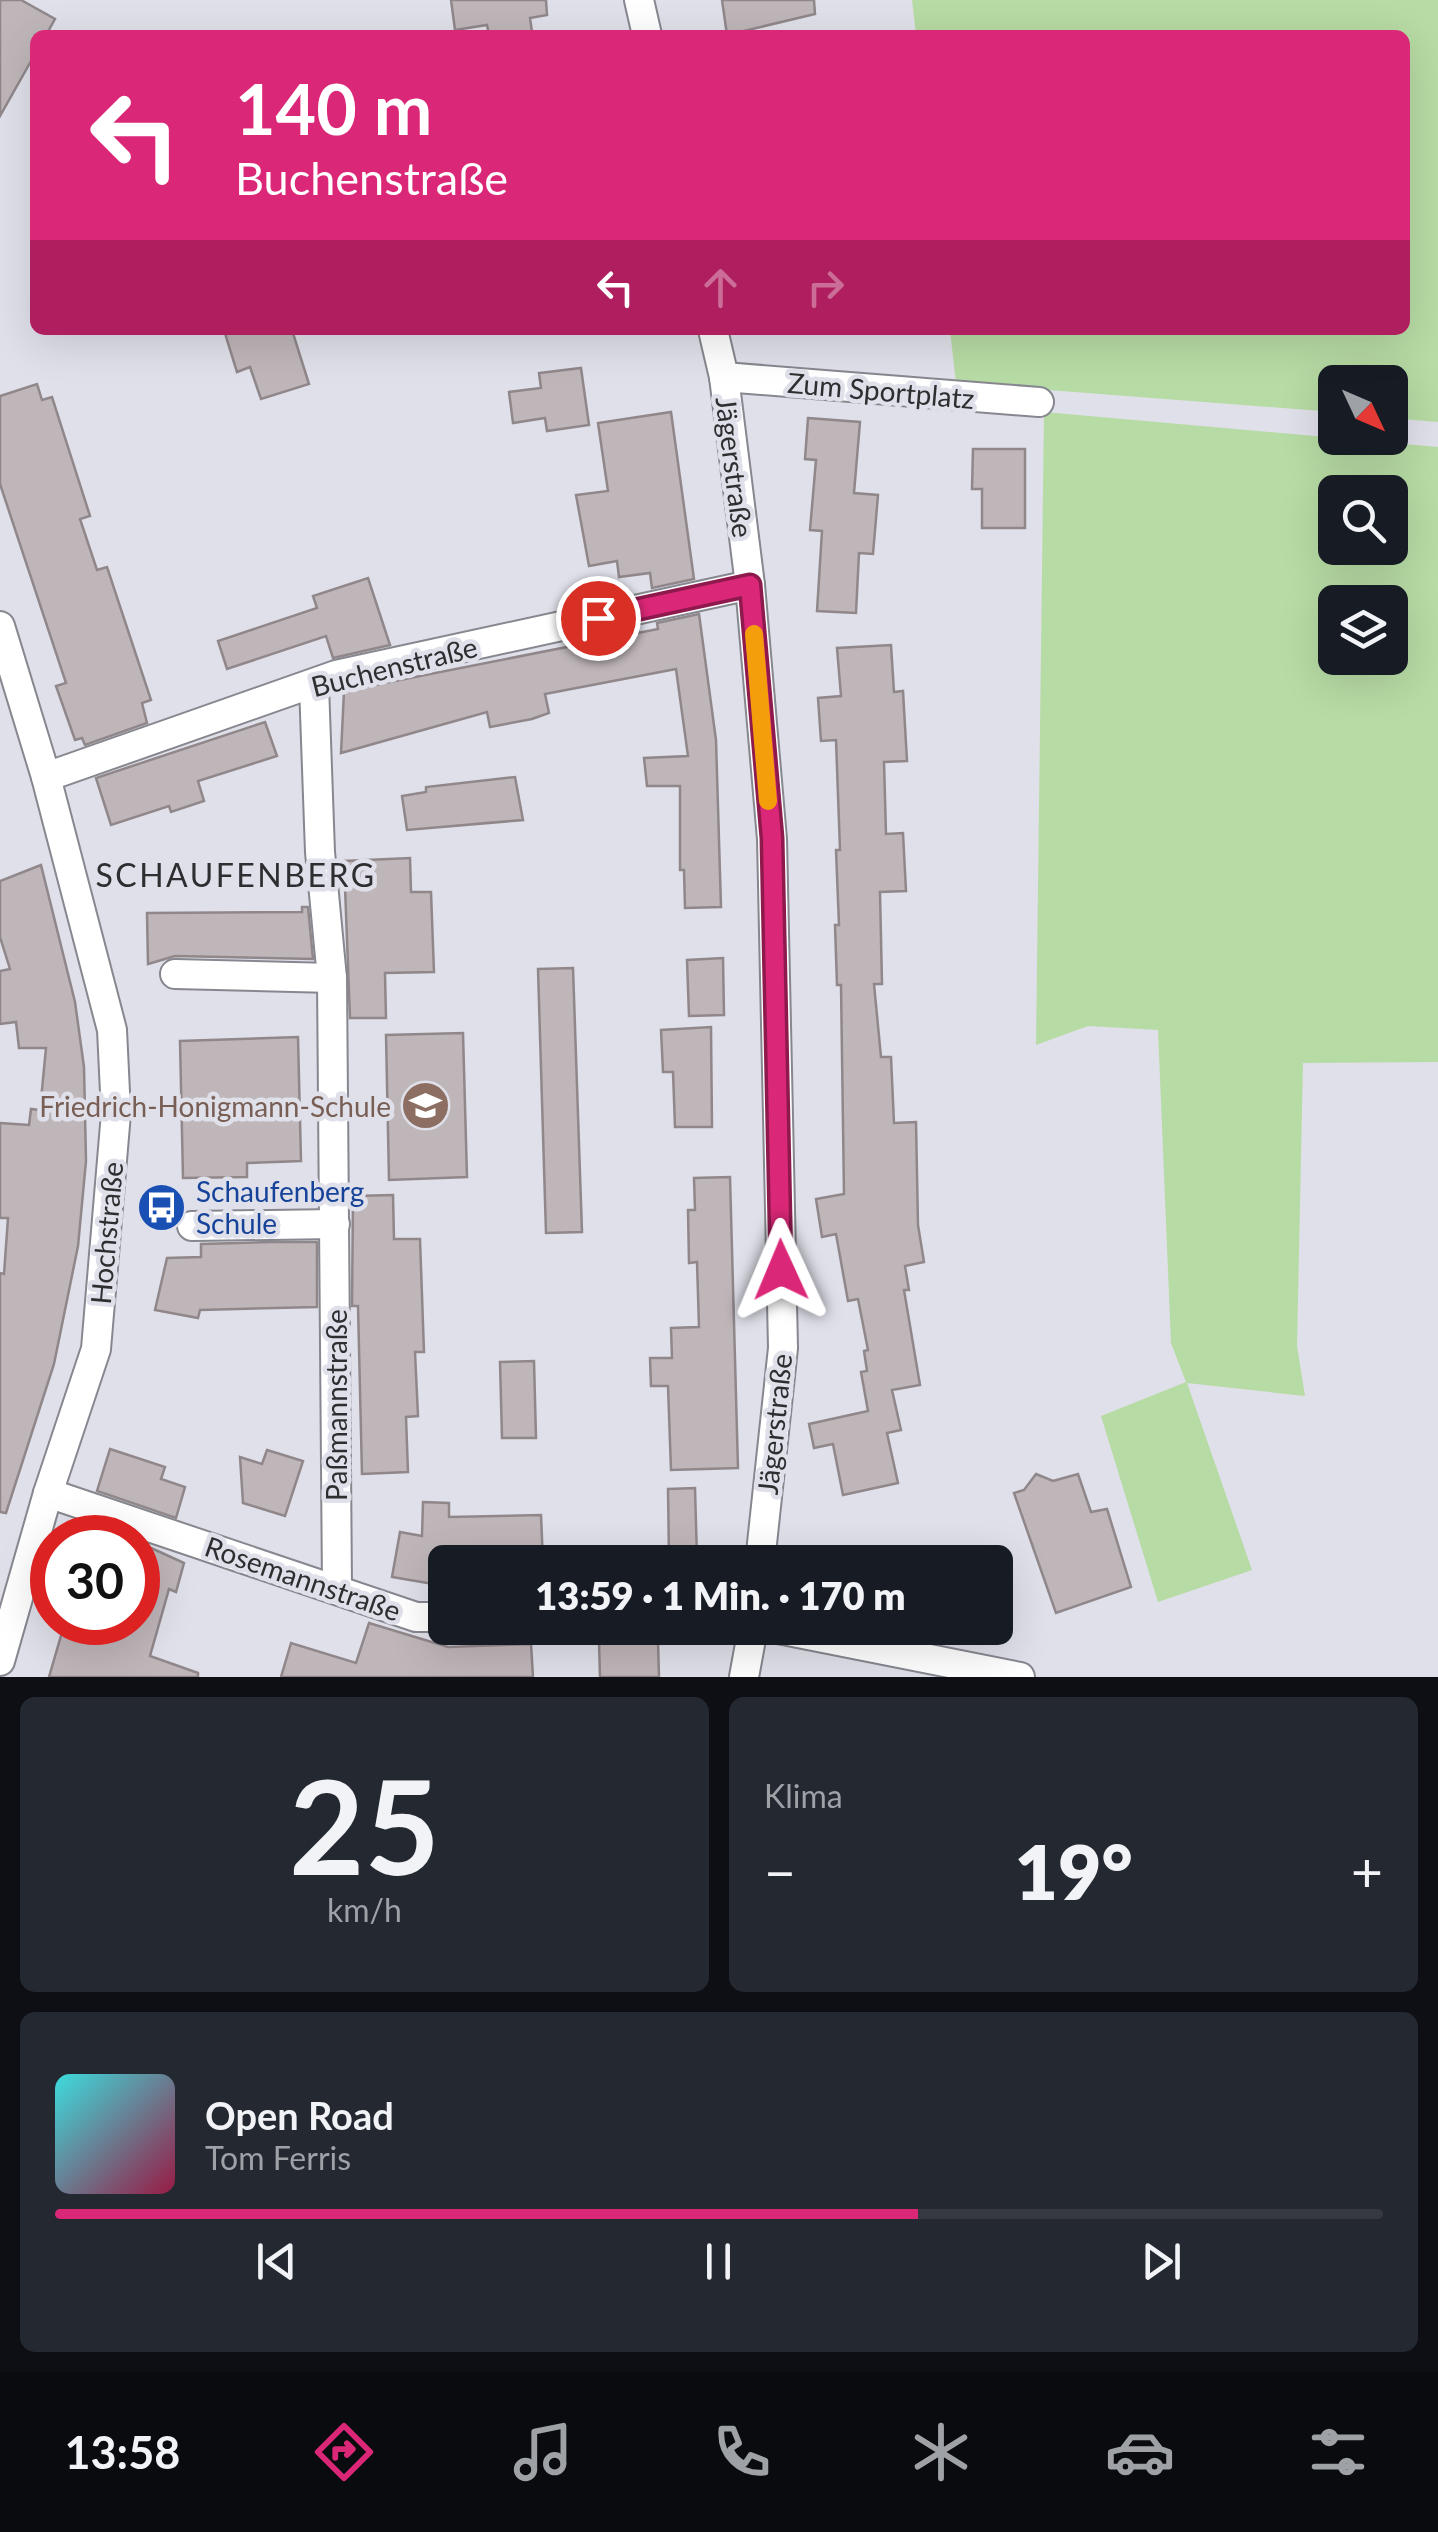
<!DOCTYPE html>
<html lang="de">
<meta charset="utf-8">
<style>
:root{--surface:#171b24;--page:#242831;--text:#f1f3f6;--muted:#9ea1a6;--line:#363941;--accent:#db2777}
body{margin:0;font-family:Lato,sans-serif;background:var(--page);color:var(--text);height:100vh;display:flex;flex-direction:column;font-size:38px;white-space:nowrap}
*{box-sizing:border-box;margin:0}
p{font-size:32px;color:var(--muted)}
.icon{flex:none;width:55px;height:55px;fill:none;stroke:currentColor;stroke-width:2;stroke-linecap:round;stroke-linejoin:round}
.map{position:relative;height:1677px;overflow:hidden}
.details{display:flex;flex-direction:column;gap:20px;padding:20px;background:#0d0f14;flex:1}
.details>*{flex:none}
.banner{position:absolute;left:30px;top:30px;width:1380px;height:305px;border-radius:15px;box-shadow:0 10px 40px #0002;background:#db2777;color:#fff;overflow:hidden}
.needle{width:65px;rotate:134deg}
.tools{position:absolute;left:1318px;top:365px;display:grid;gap:20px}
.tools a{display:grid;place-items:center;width:90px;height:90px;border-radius:15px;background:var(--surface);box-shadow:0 10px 40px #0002;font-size:50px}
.speed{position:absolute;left:30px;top:1515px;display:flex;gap:20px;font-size:50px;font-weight:700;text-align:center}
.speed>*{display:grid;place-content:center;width:130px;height:130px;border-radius:50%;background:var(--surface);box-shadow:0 10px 40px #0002;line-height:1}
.speed .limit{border:15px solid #d22;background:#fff;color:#111}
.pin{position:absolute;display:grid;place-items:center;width:85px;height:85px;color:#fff;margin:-42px;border:5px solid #fff;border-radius:50%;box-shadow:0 2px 10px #0007}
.me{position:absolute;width:110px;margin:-55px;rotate:359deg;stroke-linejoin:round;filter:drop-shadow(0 0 8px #0008)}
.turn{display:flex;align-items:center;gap:35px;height:210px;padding:0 40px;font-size:45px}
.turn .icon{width:130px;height:130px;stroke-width:2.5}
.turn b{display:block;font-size:70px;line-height:85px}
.lanes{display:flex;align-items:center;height:95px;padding:0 40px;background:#0003;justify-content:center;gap:50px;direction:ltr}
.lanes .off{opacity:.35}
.big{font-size:75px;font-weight:800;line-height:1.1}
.details .widget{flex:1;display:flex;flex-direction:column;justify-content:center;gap:15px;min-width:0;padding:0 35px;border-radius:15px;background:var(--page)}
.details .dial{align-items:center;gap:0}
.dial b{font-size:130px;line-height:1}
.song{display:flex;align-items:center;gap:30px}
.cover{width:120px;height:120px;border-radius:15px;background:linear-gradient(135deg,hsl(180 70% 55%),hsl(340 70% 35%))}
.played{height:10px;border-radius:5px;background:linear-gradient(90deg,var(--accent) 65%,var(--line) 65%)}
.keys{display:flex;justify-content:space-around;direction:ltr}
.heat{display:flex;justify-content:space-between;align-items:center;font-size:55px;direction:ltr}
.details .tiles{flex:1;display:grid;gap:20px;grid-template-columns:1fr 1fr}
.widget:last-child{grid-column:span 2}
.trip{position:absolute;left:428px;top:1545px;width:585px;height:100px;border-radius:15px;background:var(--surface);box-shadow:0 10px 40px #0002;font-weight:800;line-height:100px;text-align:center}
.menu{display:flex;height:160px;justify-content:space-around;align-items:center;background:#090b0e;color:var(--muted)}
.menu .icon{width:70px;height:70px}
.menu .current{color:var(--accent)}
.menu b{font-size:45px;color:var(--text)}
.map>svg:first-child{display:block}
.green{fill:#b7dba4;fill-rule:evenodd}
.building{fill:#bfb6ba;stroke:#90878b;stroke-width:2.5}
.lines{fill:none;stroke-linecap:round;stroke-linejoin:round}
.minor-casing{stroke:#86878f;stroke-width:32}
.minor{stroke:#fff;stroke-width:28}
.route-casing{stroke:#8e194d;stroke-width:25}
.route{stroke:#db2777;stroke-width:18}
.slow{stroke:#f59e0b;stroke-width:18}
.labels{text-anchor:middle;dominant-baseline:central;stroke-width:9;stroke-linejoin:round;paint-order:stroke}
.street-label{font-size:28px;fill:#2e2e31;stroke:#dfe0e9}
.education-label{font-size:28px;fill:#785e54;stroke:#dfe0e9;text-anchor:end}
.transit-label{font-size:28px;fill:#164399;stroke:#dfe0e9;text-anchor:start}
.quarter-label{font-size:32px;letter-spacing:2.5px;fill:#2e2e31;stroke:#dfe0e9}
</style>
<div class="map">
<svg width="1438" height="1677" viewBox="0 0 1438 1677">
<rect width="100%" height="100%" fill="#dfe0e9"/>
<g class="green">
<path d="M912,0h526v422l-48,-4v-36h-55v30l-379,-29 -6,-53h455v-295h-489z"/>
<path d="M1044,412l394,35v615l-135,1 -6,283 8,50 -118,-13 65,187 -94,32 -57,-186 85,-34 -15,-39 -13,-313 -70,-4 -52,19zM1335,492h55v56h-55zM1335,602h55v56h-55z"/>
</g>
<g class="building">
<path d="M0,0h21l34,19 -9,16h-11v19l-35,62z"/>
<path d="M451,0h95l1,15 -17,3 2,14 -43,3 -2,-10 -32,5z"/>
<path d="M722,0h92l1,14 -88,21z"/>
<path d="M224,330h68l17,54 -48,15 -11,-32 -13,5z"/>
<path d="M581,368l8,57 -42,6 -2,-13 -32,5 -4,-31 32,-4 -2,-15z"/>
<path d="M37,384l5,16 10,-3 38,119 -10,3 17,51 10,-3 44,133 -9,3 5,20 -62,22 -3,-7 -7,2 -19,-54 10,-3 -66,-199v-88z"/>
<path d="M671,412l23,167 -42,9 -2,-15 -31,4 -2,-16 -28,5 -13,-71 32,-4 -10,-68z"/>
<path d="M808,418l52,4 -6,71 24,2 -5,59 -14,-1 -3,60 -39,-2 5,-80 -12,-1 6,-70 -11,-1z"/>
<path d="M973,449h52v79h-43v-39h-10z"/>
<path d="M368,578l22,67 -57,13 -7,-22 -99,33 -9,-28 99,-33 -4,-12z"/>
<path d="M699,614l17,126 5,167 -36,1 -1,-38h-4v-84h-33l-3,-28 44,-2 -12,-87 -131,25 4,19 -17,6 -42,8 -3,-15 -146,41 3,-62 314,-62 -1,-6z"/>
<path d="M891,645l3,47 9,-1 4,70 -23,1 2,72 17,-1 3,58 -26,1 2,92h-8l7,73h10l3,66 22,-1 2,103 6,37 -19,4 4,24h-5l16,95 -28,5 9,40 -14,3 11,50 -55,12 -10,-51 -19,4 -5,-24 59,-13 -7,-39 6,-1 -3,-20 4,-1 -10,-51 -10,2 -12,-67 -14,3 -6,-38 28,-5 -3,-209h-4l-2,-60h4l-3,-75h4l-4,-110 -15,1 -3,-43 23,-2 -4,-48z"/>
<path d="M265,722l12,34 -79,25 6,20 -33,11 -2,-6 -58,19 -15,-47z"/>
<path d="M515,777l8,43 -116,10 -5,-34 24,-4v-5z"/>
<path d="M410,858l1,34h20l3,80 -49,1 1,45h-36l-6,-157z"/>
<path d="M41,865l34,137 9,65 2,94 -8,85 -24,118 -48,149 -6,-1v-239l4,1 4,-56h-8v-95l29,2 2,-16 9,1 6,-62h-27l-3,-26 -16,2v-53l10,-2 -10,-32v-56z"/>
<path d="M302,907h6l5,52 -138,-3 -27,8 -1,-51 155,-1z"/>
<path d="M723,958l1,57 -35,1 -2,-56z"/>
<path d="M573,968l9,264 -36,1 -8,-264z"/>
<path d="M711,1027l1,100h-37l-2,-55h-10l-2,-42z"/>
<path d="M463,1033l4,144 -78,3 -3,-145z"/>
<path d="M298,1037l3,124 -54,2v14l-64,1 -3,-137z"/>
<path d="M730,1177l8,291 -67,2 -3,-84h-17l-1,-28h22l-1,-30 28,-1 -2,-65 -8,1 -1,-53h7l-1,-32z"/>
<path d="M393,1195l1,44h26l4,113h-9l3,64 -12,1 2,55 -46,2 -4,-168h-6l1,-110z"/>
<path d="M271,1242h46v65l-117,3 -2,8 -43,-8 12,-52 34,-1v-13z"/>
<path d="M534,1361l2,77h-34l-2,-76z"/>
<path d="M110,1449l55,18 -4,12 24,8 -9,31 -79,-27z"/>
<path d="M267,1450l36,11 -18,55 -42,-13 -3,-46 22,7z"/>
<path d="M1036,1474l17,7 25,-7 13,38 16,-3 24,78 -75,26 -42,-120 10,-3z"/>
<path d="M695,1488l2,70 -28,1 -1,-70z"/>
<path d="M423,1502l26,1v14l92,-2 2,47h-98v24l-53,-9 8,-45 22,4z"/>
<path d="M86,1524l39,14h-43z"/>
<path d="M138,1542l46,21 -8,29 -7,-3 -19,67 48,17v4h-149l16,-55h73z"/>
<path d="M369,1623l79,24 83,-3 2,33h-252l10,-34 65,20z"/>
<path d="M658,1641l1,36h-59l-1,-35z"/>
</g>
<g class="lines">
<defs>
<g id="minor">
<path d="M639,0l8,35"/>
<path d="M713,330l11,47 26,208 22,254 11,509 -23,214"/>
<path d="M724,377l315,25"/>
<path d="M0,626l46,151 66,253 4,83 -20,236 -48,144 -48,168"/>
<path d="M314,685l6,167 12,126 5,609"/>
<path d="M46,777l290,-102 414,-90"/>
<path d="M175,974l157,4"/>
<path d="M192,1226l143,-2"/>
<path d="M48,1493l368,124h29"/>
<path d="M773,1628l247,49"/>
<path d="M744,1677l9,-49"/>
</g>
</defs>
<use href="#minor" class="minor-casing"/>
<use href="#minor" class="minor"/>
</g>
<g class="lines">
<defs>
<path id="route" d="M598,618l152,-33 22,253 9,432"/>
</defs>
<use href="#route" class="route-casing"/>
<use href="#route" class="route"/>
<path class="slow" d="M754,634l14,167"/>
</g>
<defs>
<symbol id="school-disc" viewBox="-11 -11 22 22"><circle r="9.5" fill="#8d6e63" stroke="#dfe0e9"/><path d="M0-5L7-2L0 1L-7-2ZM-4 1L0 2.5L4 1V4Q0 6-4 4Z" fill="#fff"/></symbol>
<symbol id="bus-disc" viewBox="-11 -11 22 22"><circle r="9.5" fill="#1a4fb4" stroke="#dfe0e9"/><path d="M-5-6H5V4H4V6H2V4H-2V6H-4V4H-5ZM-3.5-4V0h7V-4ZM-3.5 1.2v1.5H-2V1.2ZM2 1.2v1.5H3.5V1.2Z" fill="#fff"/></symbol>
</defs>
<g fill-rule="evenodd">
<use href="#school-disc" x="398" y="1078" width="55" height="55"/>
<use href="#bus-disc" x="134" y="1180" width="55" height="55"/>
</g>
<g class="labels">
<g class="street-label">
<text transform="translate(881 390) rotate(5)">Zum Sportplatz</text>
<text transform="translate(735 467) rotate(83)">Jägerstraße</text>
<text transform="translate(394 666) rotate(-14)">Buchenstraße</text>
<text transform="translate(106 1233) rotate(-85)">Hochstraße</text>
<text transform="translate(336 1405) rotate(-90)">Paßmannstraße</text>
<text transform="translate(774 1424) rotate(-84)">Jägerstraße</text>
<text transform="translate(303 1578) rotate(19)">Rosemannstraße</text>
</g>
<g class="education-label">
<text x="391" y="1106">Friedrich-Honigmann-Schule</text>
</g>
<g class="transit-label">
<text x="196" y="1191">Schaufenberg<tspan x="196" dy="32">Schule</tspan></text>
</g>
<g class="quarter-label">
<text x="236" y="874">SCHAUFENBERG</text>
</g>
</g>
</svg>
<div class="tools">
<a><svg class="needle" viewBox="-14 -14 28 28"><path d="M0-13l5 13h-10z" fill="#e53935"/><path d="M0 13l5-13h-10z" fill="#9ea1a6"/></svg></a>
<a><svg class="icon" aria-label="search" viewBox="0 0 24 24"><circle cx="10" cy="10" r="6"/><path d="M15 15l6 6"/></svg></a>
<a><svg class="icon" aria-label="layers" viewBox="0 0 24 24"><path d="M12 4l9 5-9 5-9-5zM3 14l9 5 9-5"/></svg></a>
</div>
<div class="speed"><div class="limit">30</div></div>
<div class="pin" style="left:598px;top:618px;background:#d93025"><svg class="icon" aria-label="arrive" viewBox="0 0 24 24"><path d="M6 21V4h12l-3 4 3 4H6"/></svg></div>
<svg class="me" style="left:781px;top:1270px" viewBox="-20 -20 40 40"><path d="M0-17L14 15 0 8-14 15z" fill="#db2777" stroke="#fff" stroke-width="4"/></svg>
<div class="trip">13:59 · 1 Min. · 170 m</div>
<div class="banner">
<div class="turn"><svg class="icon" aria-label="left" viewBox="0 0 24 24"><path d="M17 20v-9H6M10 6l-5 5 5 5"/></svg><div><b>140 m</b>Buchenstraße</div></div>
<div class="lanes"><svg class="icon" aria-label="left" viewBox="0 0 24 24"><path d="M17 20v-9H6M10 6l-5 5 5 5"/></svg><svg class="icon off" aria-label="ahead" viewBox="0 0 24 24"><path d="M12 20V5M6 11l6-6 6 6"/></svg><svg class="icon off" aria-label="right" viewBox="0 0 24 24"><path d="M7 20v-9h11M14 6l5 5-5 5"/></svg></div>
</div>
</div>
<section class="details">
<div class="tiles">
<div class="widget dial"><b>25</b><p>km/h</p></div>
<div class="widget"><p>Klima</p>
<div class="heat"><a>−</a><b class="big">19°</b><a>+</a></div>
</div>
<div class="widget">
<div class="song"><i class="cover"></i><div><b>Open Road</b><p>Tom Ferris</p></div></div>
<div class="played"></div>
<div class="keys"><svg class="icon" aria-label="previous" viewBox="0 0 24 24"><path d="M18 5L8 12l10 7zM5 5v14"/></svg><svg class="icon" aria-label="pause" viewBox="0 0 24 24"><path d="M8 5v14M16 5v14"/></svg><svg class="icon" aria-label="next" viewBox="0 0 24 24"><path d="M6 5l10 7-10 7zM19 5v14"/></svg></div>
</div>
</div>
</section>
<nav class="menu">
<b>13:58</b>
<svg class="icon current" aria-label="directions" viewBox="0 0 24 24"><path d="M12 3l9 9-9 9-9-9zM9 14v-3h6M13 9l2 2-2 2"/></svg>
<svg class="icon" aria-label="music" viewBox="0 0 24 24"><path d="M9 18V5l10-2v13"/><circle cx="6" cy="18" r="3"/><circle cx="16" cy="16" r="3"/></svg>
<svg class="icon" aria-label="phone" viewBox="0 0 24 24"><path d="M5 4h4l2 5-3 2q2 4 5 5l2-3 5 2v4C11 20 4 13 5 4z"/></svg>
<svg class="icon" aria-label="climate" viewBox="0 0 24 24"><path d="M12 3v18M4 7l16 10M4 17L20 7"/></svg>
<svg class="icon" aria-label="car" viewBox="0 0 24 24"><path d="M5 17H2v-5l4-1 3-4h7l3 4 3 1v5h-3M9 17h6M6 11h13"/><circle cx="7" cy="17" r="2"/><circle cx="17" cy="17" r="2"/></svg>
<svg class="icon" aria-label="filters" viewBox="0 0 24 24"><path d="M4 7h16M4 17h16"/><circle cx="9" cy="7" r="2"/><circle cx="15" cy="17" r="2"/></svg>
</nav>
